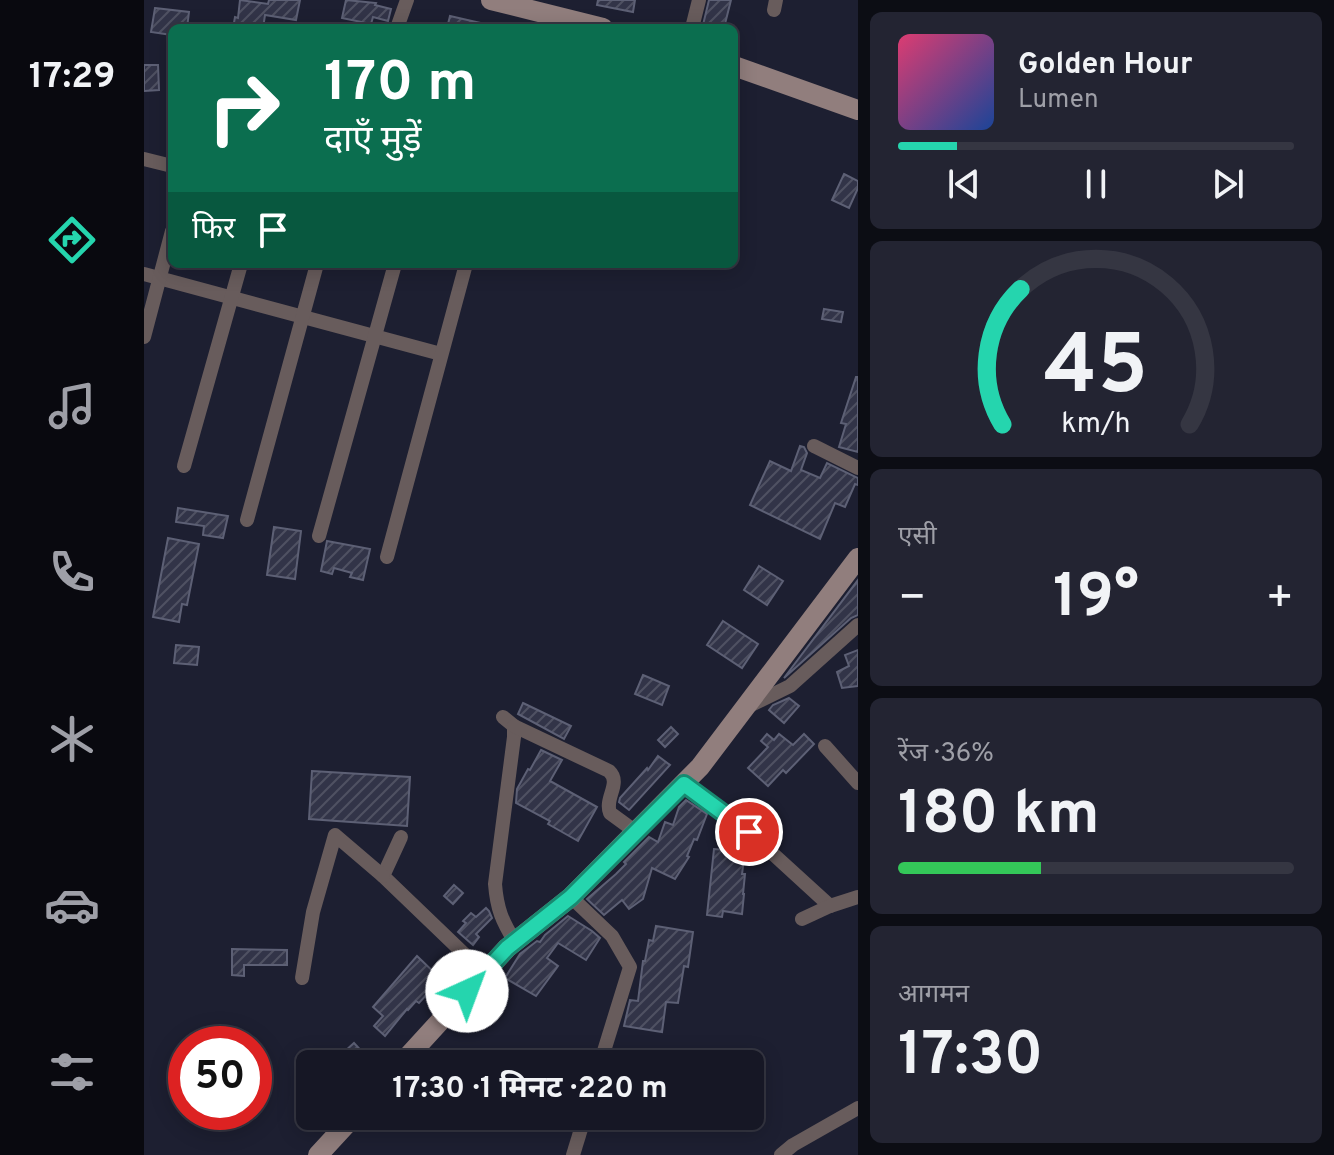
<!DOCTYPE html>
<html lang="hi">
<meta charset="utf-8">
<style>
:root{--surface:#161725;--page:#232432;--text:#f1f3f6;--muted:#9e9fa7;--line:#353642;--accent:#25d5ae}
body{margin:0;font-family:Overpass,"Noto Sans Devanagari",sans-serif;background:var(--page);color:var(--text);height:100vh;display:flex;flex-direction:column;font-size:30px;white-space:nowrap}
*{box-sizing:border-box;margin:0}
p{font-size:26px;color:var(--muted)}
.icon{flex:none;width:44px;height:44px;fill:none;stroke:currentColor;stroke-width:2;stroke-linecap:round;stroke-linejoin:round}
.map{position:relative;flex:1;overflow:hidden}
.details{display:flex;flex-direction:column;gap:12px;padding:12px;background:#0c0d14;width:476px}
.details>*{flex:none}
.hud{position:absolute;left:24px;top:24px;width:570px;height:244px;border-radius:12px;box-shadow:0 4px 20px #0003,0 0 0 2px var(--line);background:#0b6e4f;color:#fff;overflow:hidden}
.speed{position:absolute;left:24px;top:1026px;display:flex;gap:16px;font-size:40px;font-weight:700;text-align:center}
.speed>*{display:grid;place-content:center;width:104px;height:104px;border-radius:50%;background:var(--surface);box-shadow:0 4px 20px #0003,0 0 0 2px var(--line);line-height:1}
.speed .limit{border:12px solid #d22;background:#fff;color:#111}
.pin{position:absolute;display:grid;place-items:center;width:68px;height:68px;color:#fff;margin:-34px;border:4px solid #fff;border-radius:50%;box-shadow:0 2px 8px #0007}
.me{position:absolute;width:88px;margin:-44px;rotate:43deg;stroke-linejoin:round;filter:drop-shadow(0 0 6px #0008)}
.turn{display:flex;align-items:center;gap:28px;height:168px;padding:0 24px;font-size:36px}
.turn .icon{width:104px;height:104px;stroke-width:2.5}
.turn b{display:block;font-size:56px;line-height:68px}
.then{display:flex;align-items:center;height:76px;padding:0 24px;background:#0003;gap:16px;font-size:30px}
.big{font-size:60px;font-weight:700;line-height:1.1}
.details .widget{flex:1;display:flex;flex-direction:column;justify-content:center;gap:12px;min-width:0;padding:0 28px;border-radius:12px;background:var(--page)}
.details .dial{align-items:center;gap:0}
.dial svg{height:208px;overflow:visible;fill:none;stroke:var(--line);stroke-width:7;stroke-linecap:round;text-anchor:middle}
.dial text{fill:var(--text);stroke:none}
.song{display:flex;align-items:center;gap:24px}
.cover{width:96px;height:96px;border-radius:12px;background:linear-gradient(135deg,hsl(340 70% 55%),hsl(220 70% 35%))}
.played{height:8px;border-radius:4px;background:linear-gradient(90deg,var(--accent) 15%,var(--line) 15%)}
.keys{display:flex;justify-content:space-around;direction:ltr}
.heat{display:flex;justify-content:space-between;align-items:center;font-size:44px;direction:ltr}
.charge{height:12px;border-radius:6px;background:linear-gradient(90deg,#34c759 36%,var(--line) 0)}
.trip{position:absolute;left:152px;top:1050px;width:468px;height:80px;border-radius:12px;background:var(--surface);box-shadow:0 4px 20px #0003,0 0 0 2px var(--line);font-weight:700;line-height:80px;text-align:center}
main{display:flex;flex:1;min-height:0}
.dock{display:flex;flex-direction:column;width:144px;justify-content:space-around;align-items:center;background:#09090f;color:var(--muted)}
.dock .icon{width:56px;height:56px}
.dock .current{color:var(--accent)}
.dock b{font-size:36px;color:var(--text)}
.map>svg:first-child{display:block}
.building{fill:url(#building-hatch);stroke:#5d6075;stroke-width:2}
.lines{fill:none;stroke-linecap:round;stroke-linejoin:round}
.street{stroke:#685c5c;stroke-width:14}
.secondary{stroke:#917e7d;stroke-width:20}
.route-casing{stroke:#188a71;stroke-width:20}
.route{stroke:#25d5ae;stroke-width:14}
</style>
<main>
<nav class="dock">
<b>17:29</b>
<svg class="icon current" aria-label="directions" viewBox="0 0 24 24"><path d="M12 3l9 9-9 9-9-9zM9 14v-3h6M13 9l2 2-2 2"/></svg>
<svg class="icon" aria-label="music" viewBox="0 0 24 24"><path d="M9 18V5l10-2v13"/><circle cx="6" cy="18" r="3"/><circle cx="16" cy="16" r="3"/></svg>
<svg class="icon" aria-label="phone" viewBox="0 0 24 24"><path d="M5 4h4l2 5-3 2q2 4 5 5l2-3 5 2v4C11 20 4 13 5 4z"/></svg>
<svg class="icon" aria-label="climate" viewBox="0 0 24 24"><path d="M12 3v18M4 7l16 10M4 17L20 7"/></svg>
<svg class="icon" aria-label="car" viewBox="0 0 24 24"><path d="M5 17H2v-5l4-1 3-4h7l3 4 3 1v5h-3M9 17h6M6 11h13"/><circle cx="7" cy="17" r="2"/><circle cx="17" cy="17" r="2"/></svg>
<svg class="icon" aria-label="filters" viewBox="0 0 24 24"><path d="M4 7h16M4 17h16"/><circle cx="9" cy="7" r="2"/><circle cx="15" cy="17" r="2"/></svg>
</nav>
<div class="map">
<svg width="714" height="1155" viewBox="0 0 714 1155">
<defs>
<pattern id="building-hatch" width="6" height="6" patternUnits="userSpaceOnUse" patternTransform="scale(2)"><rect width="6" height="6" fill="#323448"/><path d="M-1 1l2-2M0 6l6-6M5 7l2-2" fill="none" stroke="#4f5162"/></pattern>
</defs>
<rect width="100%" height="100%" fill="#1d1f31"/>
<g class="building">
<path d="M96,0l28,4 1,-4h31l-4,20 -31,-5 -2,13h-30l2,-11 3,1z"/>
<path d="M202,0l30,3 -1,2 16,4 -3,12 -15,-4 -2,7 -29,-6z"/>
<path d="M454,0h37l-2,12 -36,-7z"/>
<path d="M565,0h22l-7,28 -21,-3z"/>
<path d="M11,8l34,4 -2,16h-15v7l-21,-3z"/>
<path d="M306,16l35,8 -1,4h-37z"/>
<path d="M0,65h14l1,25 -15,1z"/>
<path d="M700,174l14,7v7l-9,20 -17,-8z"/>
<path d="M680,309l19,3 -2,10 -19,-3z"/>
<path d="M712,377h2v75l-19,-5 7,-23 -5,-1z"/>
<path d="M656,446l4,1 3,6 -6,17 19,8 7,-15 31,15v7l-3,-1 -10,23 -10,-4 -15,36 -70,-34 20,-44 21,10z"/>
<path d="M34,508l50,8 -5,22 -20,-3 1,-9 -28,-4z"/>
<path d="M130,527l27,4 -6,48 -28,-4z"/>
<path d="M24,538l31,6 -12,61 -5,-1 -3,18 -26,-5z"/>
<path d="M183,541l43,8 -7,31 -13,-3 2,-4 -18,-5 -2,6 -11,-3z"/>
<path d="M615,566l24,15 -16,24 -23,-15z"/>
<path d="M714,580v35l-7,3 -67,60z"/>
<path d="M579,621l35,23 -16,24 -35,-23z"/>
<path d="M32,645l23,2 -2,18 -23,-2z"/>
<path d="M714,650v36l-16,2 -5,-16 12,-6 -4,-11z"/>
<path d="M499,675l26,11 -7,19 -27,-11z"/>
<path d="M645,698l10,8 -15,17 -15,-13 4,-5z"/>
<path d="M379,703l48,23 -7,13 -46,-25z"/>
<path d="M527,727l7,7 -13,13 -7,-7z"/>
<path d="M623,734l7,6 5,-6 14,11 11,-11 10,10 -28,29 -3,-3 -15,16 -20,-18 20,-21 -7,-6z"/>
<path d="M397,750l21,10 -12,21 47,26 -19,34 -30,-17 2,-3 -34,-18 1,-14 11,-20 2,1z"/>
<path d="M514,756l12,9 -41,45 -10,-8 1,-4 27,-30 1,2z"/>
<path d="M168,771l98,6 -3,49 -98,-7z"/>
<path d="M542,800l21,14 -10,26 -3,-1 -7,17 2,1 -14,22 -23,-11 -9,31 -14,10 -7,-9 -18,15 -17,-16 29,-25 10,-10 -2,-2 25,-25 9,5 7,-20 8,3 6,-18z"/>
<path d="M570,849l31,3 -3,22h3l-2,20h1l-2,20 -19,-3 -1,6 -15,-2z"/>
<path d="M310,885l9,8 -10,11 -9,-8z"/>
<path d="M342,908l3,3 3,7 -16,16 3,3 -6,8 -15,-13 8,-9 -3,-2 8,-8 5,4z"/>
<path d="M424,916l24,15 8,7 -14,22 -28,-17 -11,15 11,8 -22,30 -31,-18 15,-24 17,-13 3,1 5,-7z"/>
<path d="M512,926l37,6 -5,35 -4,-1 -6,37 -12,-1 -4,30 -38,-6 6,-26 8,1 5,-40h2l4,-21 4,1z"/>
<path d="M88,949l55,1v15h-43v11l-12,-1z"/>
<path d="M273,956l24,23 -22,24 -3,-2 -8,9 -1,-1 -22,27 -11,-10 9,-10 -10,-9z"/>
<path d="M210,1043l11,12 5,-5 14,14h-28l-12,-12z"/>
</g>
<g class="lines">
<g class="street">
<path d="M630,10l2,-10"/>
<path d="M253,28l10,-28"/>
<path d="M548,28l7,-28"/>
<path d="M0,159l28,7"/>
<path d="M0,274l297,80"/>
<path d="M0,337l28,-106"/>
<path d="M670,446l44,22"/>
<path d="M40,466l57,-202"/>
<path d="M103,520l70,-256"/>
<path d="M175,536l76,-272"/>
<path d="M243,557l79,-293"/>
<path d="M603,707l43,-21 68,-61"/>
<path d="M359,717l11,9v11l-19,147c2,25 7,37 20,58"/>
<path d="M370,726l95,45c13,12 -5,27 1,42l26,19"/>
<path d="M681,746l33,37"/>
<path d="M540,784l65,48 81,74"/>
<path d="M257,837l-18,39 101,97"/>
<path d="M427,897l41,39 18,31 -30,97"/>
<path d="M658,919l28,-13 28,-9"/>
<path d="M158,978l11,-66 22,-77 48,41"/>
<path d="M429,1155l12,-39"/>
<path d="M637,1155l12,-10 65,-37"/>
</g>
<g class="secondary">
<path d="M347,0l112,28"/>
<path d="M590,66l124,44"/>
<path d="M257,1064l106,-116 64,-51 129,-130 158,-209"/>
<path d="M174,1155l36,-39"/>
</g>
</g>
<g class="lines">
<defs>
<path id="route" d="M323,991l40,-43 64,-51 113,-113 65,48"/>
</defs>
<use href="#route" class="route-casing"/>
<use href="#route" class="route"/>
</g>
</svg>
<div class="speed"><div class="limit">50</div></div>
<div class="pin" style="left:605px;top:832px;background:#d93025"><svg class="icon" aria-label="arrive" viewBox="0 0 24 24"><path d="M6 21V4h12l-3 4 3 4H6"/></svg></div>
<svg class="me" style="left:323px;top:991px" viewBox="-20 -20 40 40"><circle r="19" fill="#fff"/><path d="M0-13L10 11 0 6-10 11z" fill="#25d5ae"/></svg>
<div class="trip">17:30 · 1 मिनट · 220 m</div>
<div class="hud">
<div class="turn"><svg class="icon" aria-label="right" viewBox="0 0 24 24"><path d="M7 20v-9h11M14 6l5 5-5 5"/></svg><div><b>170 m</b>दाएँ मुड़ें</div></div>
<div class="then">फिर<svg class="icon" aria-label="arrive" viewBox="0 0 24 24"><path d="M6 21V4h12l-3 4 3 4H6"/></svg></div>
</div>
</div>
<section class="details">
<div class="widget">
<div class="song"><i class="cover"></i><div><b>Golden Hour</b><p>Lumen</p></div></div>
<div class="played"></div>
<div class="keys"><svg class="icon" aria-label="previous" viewBox="0 0 24 24"><path d="M18 5L8 12l10 7zM5 5v14"/></svg><svg class="icon" aria-label="pause" viewBox="0 0 24 24"><path d="M8 5v14M16 5v14"/></svg><svg class="icon" aria-label="next" viewBox="0 0 24 24"><path d="M6 5l10 7-10 7zM19 5v14"/></svg></div>
</div>
<div class="widget dial"><svg viewBox="0 0 100 80">
<path d="M14 69A42 42 0 1 1 86 69"/>
<path d="M14 69A42 42 0 0 1 21 17" stroke="#25d5ae"/>
<text x="50" y="56" font-size="32" font-weight="700">45</text>
<text x="50" y="72" font-size="11">km/h</text>
</svg></div>
<div class="widget"><p>एसी</p>
<div class="heat"><a>−</a><b class="big">19°</b><a>+</a></div>
</div>
<div class="widget"><p>रेंज · 36%</p><b class="big">180 km</b><div class="charge"></div></div>
<div class="widget"><p>आगमन</p><b class="big">17:30</b></div>
</section>
</main>
